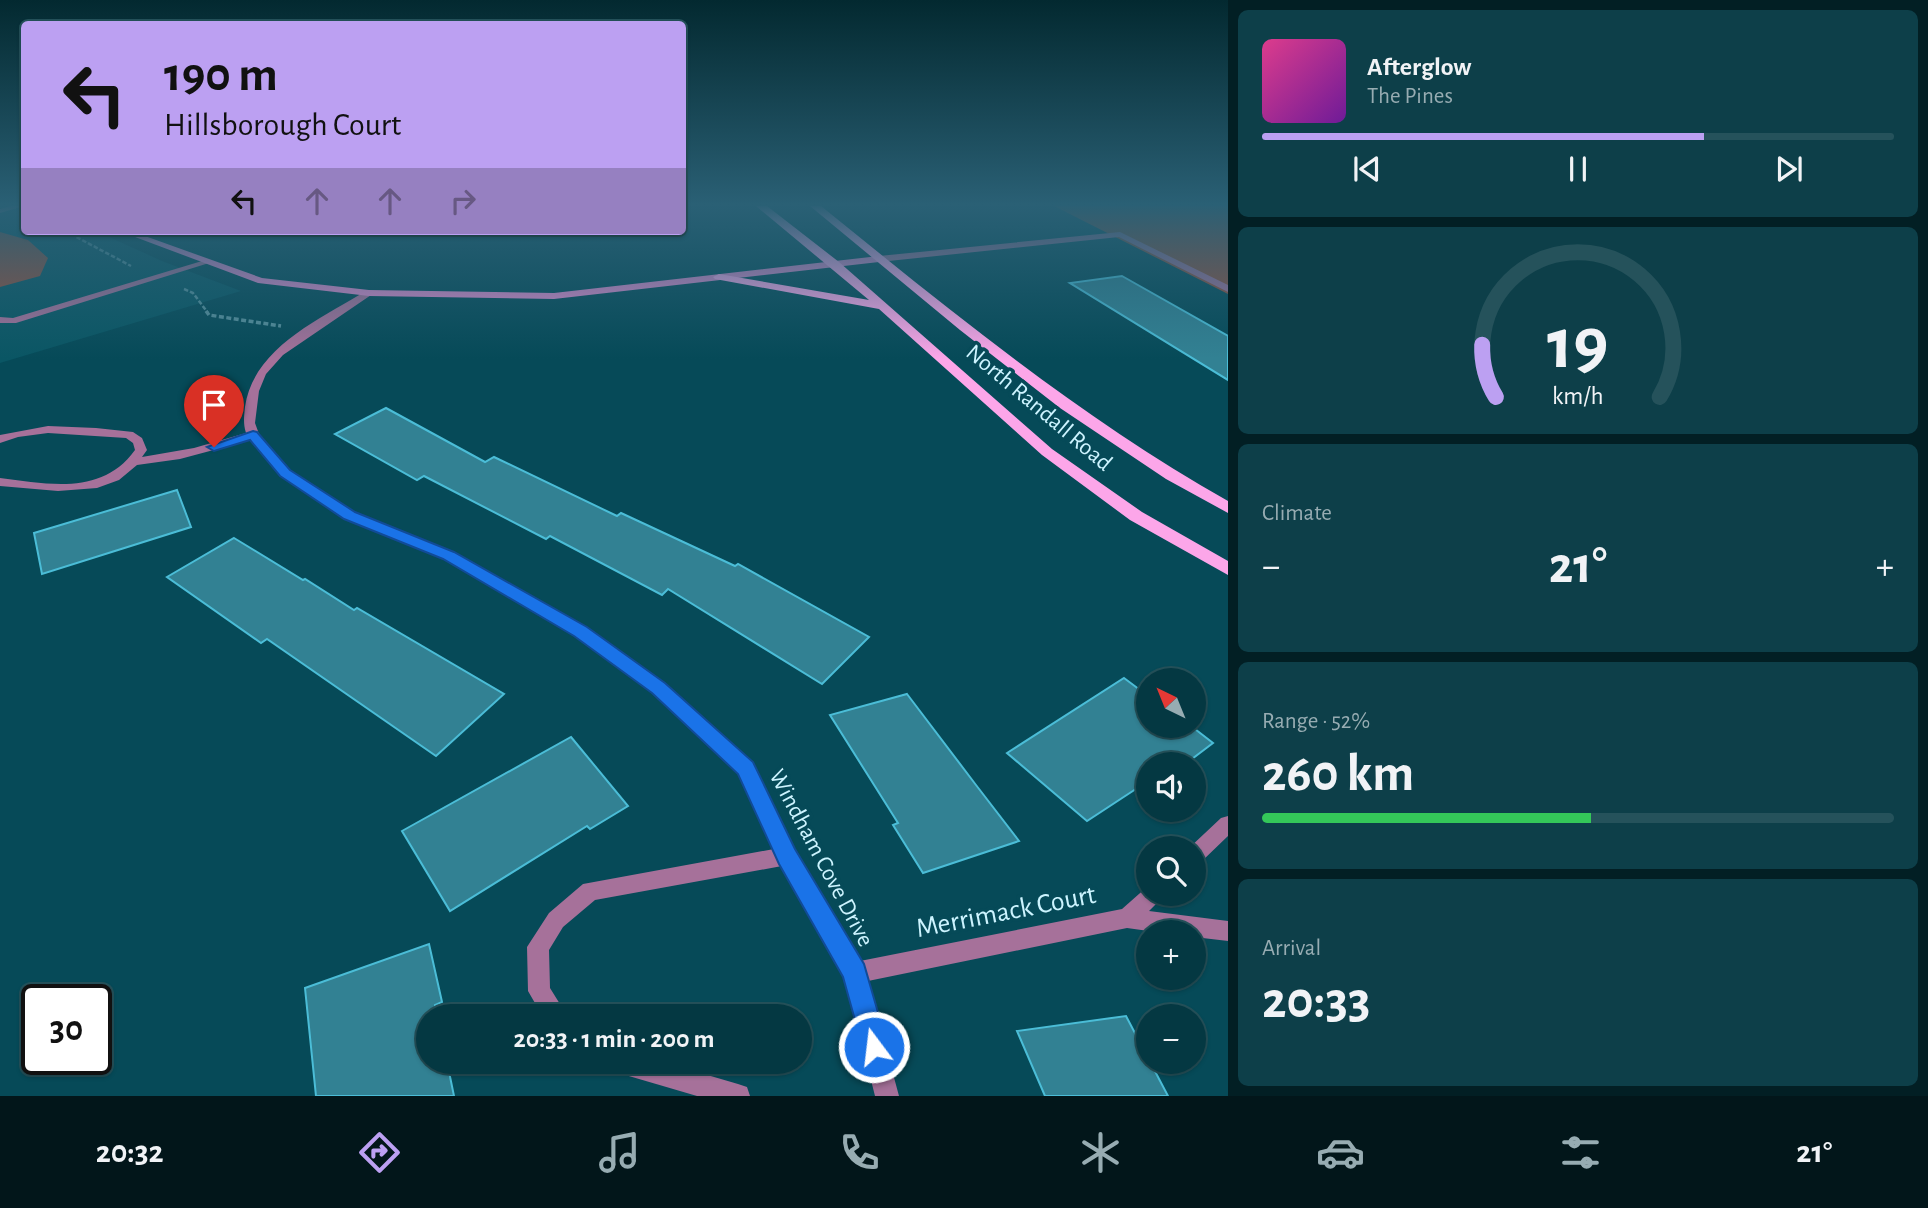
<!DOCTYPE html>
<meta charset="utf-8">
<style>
:root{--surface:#043842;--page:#0d3f49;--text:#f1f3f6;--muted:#97acb2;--line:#25525b;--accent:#bca0f2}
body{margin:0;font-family:"Alegreya Sans",sans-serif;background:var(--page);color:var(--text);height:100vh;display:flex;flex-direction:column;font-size:26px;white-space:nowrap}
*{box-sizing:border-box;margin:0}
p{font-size:23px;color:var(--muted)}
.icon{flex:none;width:38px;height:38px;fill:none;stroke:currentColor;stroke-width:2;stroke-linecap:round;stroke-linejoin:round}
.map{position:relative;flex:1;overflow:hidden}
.panel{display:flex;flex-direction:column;gap:10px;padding:10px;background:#021f24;width:700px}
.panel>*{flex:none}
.banner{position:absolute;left:21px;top:21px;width:665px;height:214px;border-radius:7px;box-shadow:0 2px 5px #0004,0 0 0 2px var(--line);background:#bca0f2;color:#111;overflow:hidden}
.needle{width:46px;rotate:317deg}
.tools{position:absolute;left:1136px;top:668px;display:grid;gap:14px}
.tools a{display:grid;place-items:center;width:70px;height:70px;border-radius:50%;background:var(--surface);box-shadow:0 2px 5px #0004,0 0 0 2px var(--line);font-size:35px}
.speed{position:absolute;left:21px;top:984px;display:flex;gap:14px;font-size:35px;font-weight:700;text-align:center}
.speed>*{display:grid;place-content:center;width:91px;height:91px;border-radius:50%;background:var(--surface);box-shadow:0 2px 5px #0004,0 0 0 2px var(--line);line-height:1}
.speed .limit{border:4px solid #111;border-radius:10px;background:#fff;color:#111}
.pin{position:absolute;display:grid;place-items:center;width:60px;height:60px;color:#fff;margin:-72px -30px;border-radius:50% 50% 50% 0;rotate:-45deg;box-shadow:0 0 7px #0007}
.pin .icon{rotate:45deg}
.me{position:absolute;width:77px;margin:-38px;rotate:345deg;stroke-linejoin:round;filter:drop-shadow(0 0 5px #0008)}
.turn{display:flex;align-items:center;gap:24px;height:147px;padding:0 28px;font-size:32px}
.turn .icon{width:91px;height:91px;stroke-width:2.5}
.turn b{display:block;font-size:49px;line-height:60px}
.lanes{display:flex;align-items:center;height:66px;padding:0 28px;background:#0003;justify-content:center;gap:35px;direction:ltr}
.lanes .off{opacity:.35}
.big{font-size:52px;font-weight:600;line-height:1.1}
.panel .widget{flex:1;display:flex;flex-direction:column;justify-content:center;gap:10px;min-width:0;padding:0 24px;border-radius:10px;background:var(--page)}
.panel .dial{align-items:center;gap:0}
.dial svg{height:182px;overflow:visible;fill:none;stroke:var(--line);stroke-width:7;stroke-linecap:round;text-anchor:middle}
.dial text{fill:var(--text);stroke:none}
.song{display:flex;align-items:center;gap:21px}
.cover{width:84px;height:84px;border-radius:10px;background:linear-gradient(135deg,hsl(330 70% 55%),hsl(280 70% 35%))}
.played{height:7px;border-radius:4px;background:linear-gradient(90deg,var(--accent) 70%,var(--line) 70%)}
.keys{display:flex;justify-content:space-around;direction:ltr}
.heat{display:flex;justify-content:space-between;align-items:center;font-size:38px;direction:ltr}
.charge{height:10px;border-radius:5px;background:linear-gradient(90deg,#34c759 52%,var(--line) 0)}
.trip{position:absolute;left:416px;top:1004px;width:396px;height:70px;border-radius:35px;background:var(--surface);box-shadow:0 2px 5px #0004,0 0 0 2px var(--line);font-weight:600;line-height:70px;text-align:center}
.tabs{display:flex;height:112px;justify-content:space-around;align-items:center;background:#02161a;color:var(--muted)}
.tabs .icon{width:49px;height:49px}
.tabs .current{color:var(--accent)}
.tabs b{font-size:32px;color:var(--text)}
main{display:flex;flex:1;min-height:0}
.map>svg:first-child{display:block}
.built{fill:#0a5664}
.green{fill:#974f3d}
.building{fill:#328193;stroke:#4bbdd7;stroke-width:2}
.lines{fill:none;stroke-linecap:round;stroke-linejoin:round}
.path-far1{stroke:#568e9b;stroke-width:2.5;stroke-dasharray:4.5 2;stroke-linecap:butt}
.path{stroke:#568e9b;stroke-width:3.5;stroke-dasharray:5 2.5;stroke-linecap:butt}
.lane{fill:#a6719a;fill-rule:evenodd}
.street{fill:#a6719a;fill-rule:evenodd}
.secondary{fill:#de89cb;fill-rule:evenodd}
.primary{fill:#fca6e9;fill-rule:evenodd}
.route{fill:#1a73e8;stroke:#114b97;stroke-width:2}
.labels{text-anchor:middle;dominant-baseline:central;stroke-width:7;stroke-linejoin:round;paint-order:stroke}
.street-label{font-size:24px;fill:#cdf4ff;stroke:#064a58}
.near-street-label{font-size:28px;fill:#cdf4ff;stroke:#064a58}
</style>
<main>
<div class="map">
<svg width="1228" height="1096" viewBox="0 0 1228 1096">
<rect width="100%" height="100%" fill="#064a58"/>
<path class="built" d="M0,206h24v25h72l66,30 79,30 -241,72z"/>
<g class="green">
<path d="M1054,206h174v88z"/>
<path d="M0,232l28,8 20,18 -8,18 -40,11z"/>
</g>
<g class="building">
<path d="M1122,276l106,60v44l-158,-97z"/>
<path d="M386,408l99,54 9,-5 123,59 4,-3 114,53 3,-2 131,73 -47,47 -154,-95 -6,6 -112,-59 -4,3 -122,-63 -7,4 -82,-46z"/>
<path d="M177,490l14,37 -149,47 -8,-41z"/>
<path d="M234,538l69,42 2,-1 49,31 3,-2 147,86 -68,62 -169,-117 -6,4 -94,-66z"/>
<path d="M1124,678l24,18v30h43l22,17 -29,22h-36v16l-61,40 -80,-68z"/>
<path d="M907,694l69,91 43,56 -96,32 -30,-48 5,-2 -68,-108z"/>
<path d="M571,737l57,69 -38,23 -3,-3 -137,85 -48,-80z"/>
<path d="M429,944l13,58 -7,3 2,12h-8v45h18l7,34h-138l-11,-108z"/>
<path d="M1126,1016l42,80h-123l-28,-65z"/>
</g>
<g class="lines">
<g class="path-far1">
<path d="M65,231l66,35"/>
<path d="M184,289l9,4 15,20"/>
</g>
<path class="path" d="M206,311l3,4 72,11"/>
<g class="lane">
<path d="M11,206h13l-24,7v-4z"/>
<path d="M1120,232l108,53v7l-109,-55 -240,25 -4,-3 4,-3z"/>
<path d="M202,261l7,2 -193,60h-16v-6l13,1z"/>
</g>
<g class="street">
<path d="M366,291l8,2 -91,62 -17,19 -7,17 -4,32 4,11 30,36 65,43 100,40 133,75 77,56 88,79 42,87 66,111 262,-52 26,-23v8h14l-3,7 -10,10 79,10v20l-34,-4v-4h-31l-36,-5 -259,53 31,115h-24l-30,-119 -63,-111 -187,34 -32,27 -14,23 1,38 18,29h-25l-15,-26 -1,-44 22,-34 34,-29 191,-35 -35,-76 -87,-81 -77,-56 -131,-77 -100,-40 -63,-43 -30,-36 -71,19 -43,6 -18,15 -22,8 -39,3 -58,-5v-8c49,6 102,18 135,-28l-2,-7 -7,-5 -78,-5 -30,4 -18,6v-8l48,-9 48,2 37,4 9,6 5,12 -5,7 52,-9 52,-15c-3,-10 -2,-16 -1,-26 8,-59 75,-88 121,-116z"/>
<path d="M1228,816v20l-27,26 -7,3v-16h-6l33,-31z"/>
<path d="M610,1062h53l75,22 9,3 3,9h-53l-75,-22 -8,-4z"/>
</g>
<path class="secondary" d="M119,231h12l131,47 107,12 185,3 325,-37 4,3 -4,3 -325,37 -185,-3 -111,-13z"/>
<g class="primary">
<path d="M756,206h11l72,56 213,187 90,63 86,49v14l-98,-55 -88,-65 -163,-146 -164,-30 -2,-2 6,-3 150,26z"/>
<path d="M810,206h11c131,106 260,212 407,295v12l-62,-34 -106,-71 -100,-78z"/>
</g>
</g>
<linearGradient id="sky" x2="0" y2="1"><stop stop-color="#032930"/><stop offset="0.57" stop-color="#2a6075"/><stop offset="1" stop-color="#2a6075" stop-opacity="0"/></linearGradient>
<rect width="1228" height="359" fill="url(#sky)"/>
<path class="route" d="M253,431l4,1 33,38 65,42 99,40 133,75 78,56 88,79 42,87 69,115 24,83 -4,9 -10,4 -9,-4 -22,-79 -64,-113 -41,-90 -86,-81 -78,-57 -131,-77 -99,-40 -64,-43 -30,-36 -36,11 -7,-4z"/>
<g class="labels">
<g class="street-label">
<text transform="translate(1039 408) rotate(40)">North Randall Road</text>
<text transform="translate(821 858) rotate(62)">Windham Cove Drive</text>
</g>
<g class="near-street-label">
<text transform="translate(1006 912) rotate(-11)">Merrimack Court</text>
</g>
</g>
</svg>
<div class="tools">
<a><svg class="needle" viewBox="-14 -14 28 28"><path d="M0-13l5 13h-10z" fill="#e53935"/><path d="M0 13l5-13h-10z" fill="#97acb2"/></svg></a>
<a><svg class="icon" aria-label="sound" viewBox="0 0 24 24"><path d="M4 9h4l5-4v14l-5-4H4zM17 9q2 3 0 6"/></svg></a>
<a><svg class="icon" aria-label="search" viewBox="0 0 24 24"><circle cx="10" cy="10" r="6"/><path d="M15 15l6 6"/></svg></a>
<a>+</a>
<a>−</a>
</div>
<div class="speed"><div class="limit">30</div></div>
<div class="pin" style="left:214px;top:447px;background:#d93025"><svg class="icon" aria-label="arrive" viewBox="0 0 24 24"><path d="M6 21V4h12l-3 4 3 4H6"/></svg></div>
<svg class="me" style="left:874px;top:1047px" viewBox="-20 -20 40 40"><circle r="17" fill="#1a73e8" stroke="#fff" stroke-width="3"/><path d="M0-11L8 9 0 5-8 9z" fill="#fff"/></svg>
<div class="trip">20:33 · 1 min · 200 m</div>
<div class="banner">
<div class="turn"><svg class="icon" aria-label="left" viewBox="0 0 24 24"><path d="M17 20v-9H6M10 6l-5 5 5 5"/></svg><div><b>190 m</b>Hillsborough Court</div></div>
<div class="lanes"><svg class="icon" aria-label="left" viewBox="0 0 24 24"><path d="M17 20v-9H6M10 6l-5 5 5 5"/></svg><svg class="icon off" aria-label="ahead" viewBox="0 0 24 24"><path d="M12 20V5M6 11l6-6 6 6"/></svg><svg class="icon off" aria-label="ahead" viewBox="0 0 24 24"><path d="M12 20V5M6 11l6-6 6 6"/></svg><svg class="icon off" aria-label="right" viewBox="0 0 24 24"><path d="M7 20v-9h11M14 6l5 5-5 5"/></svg></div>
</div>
</div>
<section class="panel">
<div class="widget">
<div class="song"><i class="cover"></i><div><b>Afterglow</b><p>The Pines</p></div></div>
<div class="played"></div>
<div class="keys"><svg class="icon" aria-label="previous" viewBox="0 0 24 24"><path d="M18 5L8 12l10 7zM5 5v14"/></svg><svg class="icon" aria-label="pause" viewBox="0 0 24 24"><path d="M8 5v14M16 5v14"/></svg><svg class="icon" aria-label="next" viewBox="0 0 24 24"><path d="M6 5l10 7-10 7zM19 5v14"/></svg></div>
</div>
<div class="widget dial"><svg viewBox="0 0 100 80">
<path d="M14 69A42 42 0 1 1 86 69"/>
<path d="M14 69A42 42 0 0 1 8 46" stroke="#bca0f2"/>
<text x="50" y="56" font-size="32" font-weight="700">19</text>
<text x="50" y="72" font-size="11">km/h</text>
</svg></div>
<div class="widget"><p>Climate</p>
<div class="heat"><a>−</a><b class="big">21°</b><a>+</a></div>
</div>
<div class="widget"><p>Range · 52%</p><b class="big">260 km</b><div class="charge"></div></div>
<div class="widget"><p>Arrival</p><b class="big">20:33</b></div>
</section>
</main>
<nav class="tabs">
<b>20:32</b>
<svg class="icon current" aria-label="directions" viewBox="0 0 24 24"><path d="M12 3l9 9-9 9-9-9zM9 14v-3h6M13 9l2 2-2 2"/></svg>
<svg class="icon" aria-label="music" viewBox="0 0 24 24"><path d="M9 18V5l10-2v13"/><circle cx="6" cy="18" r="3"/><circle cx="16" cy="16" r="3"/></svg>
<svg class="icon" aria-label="phone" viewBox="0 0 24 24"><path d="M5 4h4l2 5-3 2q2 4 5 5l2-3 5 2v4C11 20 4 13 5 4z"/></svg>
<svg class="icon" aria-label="climate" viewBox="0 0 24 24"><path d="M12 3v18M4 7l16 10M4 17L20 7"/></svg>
<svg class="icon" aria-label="car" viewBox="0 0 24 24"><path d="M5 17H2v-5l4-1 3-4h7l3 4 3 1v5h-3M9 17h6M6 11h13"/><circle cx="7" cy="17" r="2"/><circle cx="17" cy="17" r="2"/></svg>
<svg class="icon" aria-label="filters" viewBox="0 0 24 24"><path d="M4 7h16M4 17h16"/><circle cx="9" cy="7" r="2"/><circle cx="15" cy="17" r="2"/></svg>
<b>21°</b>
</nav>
